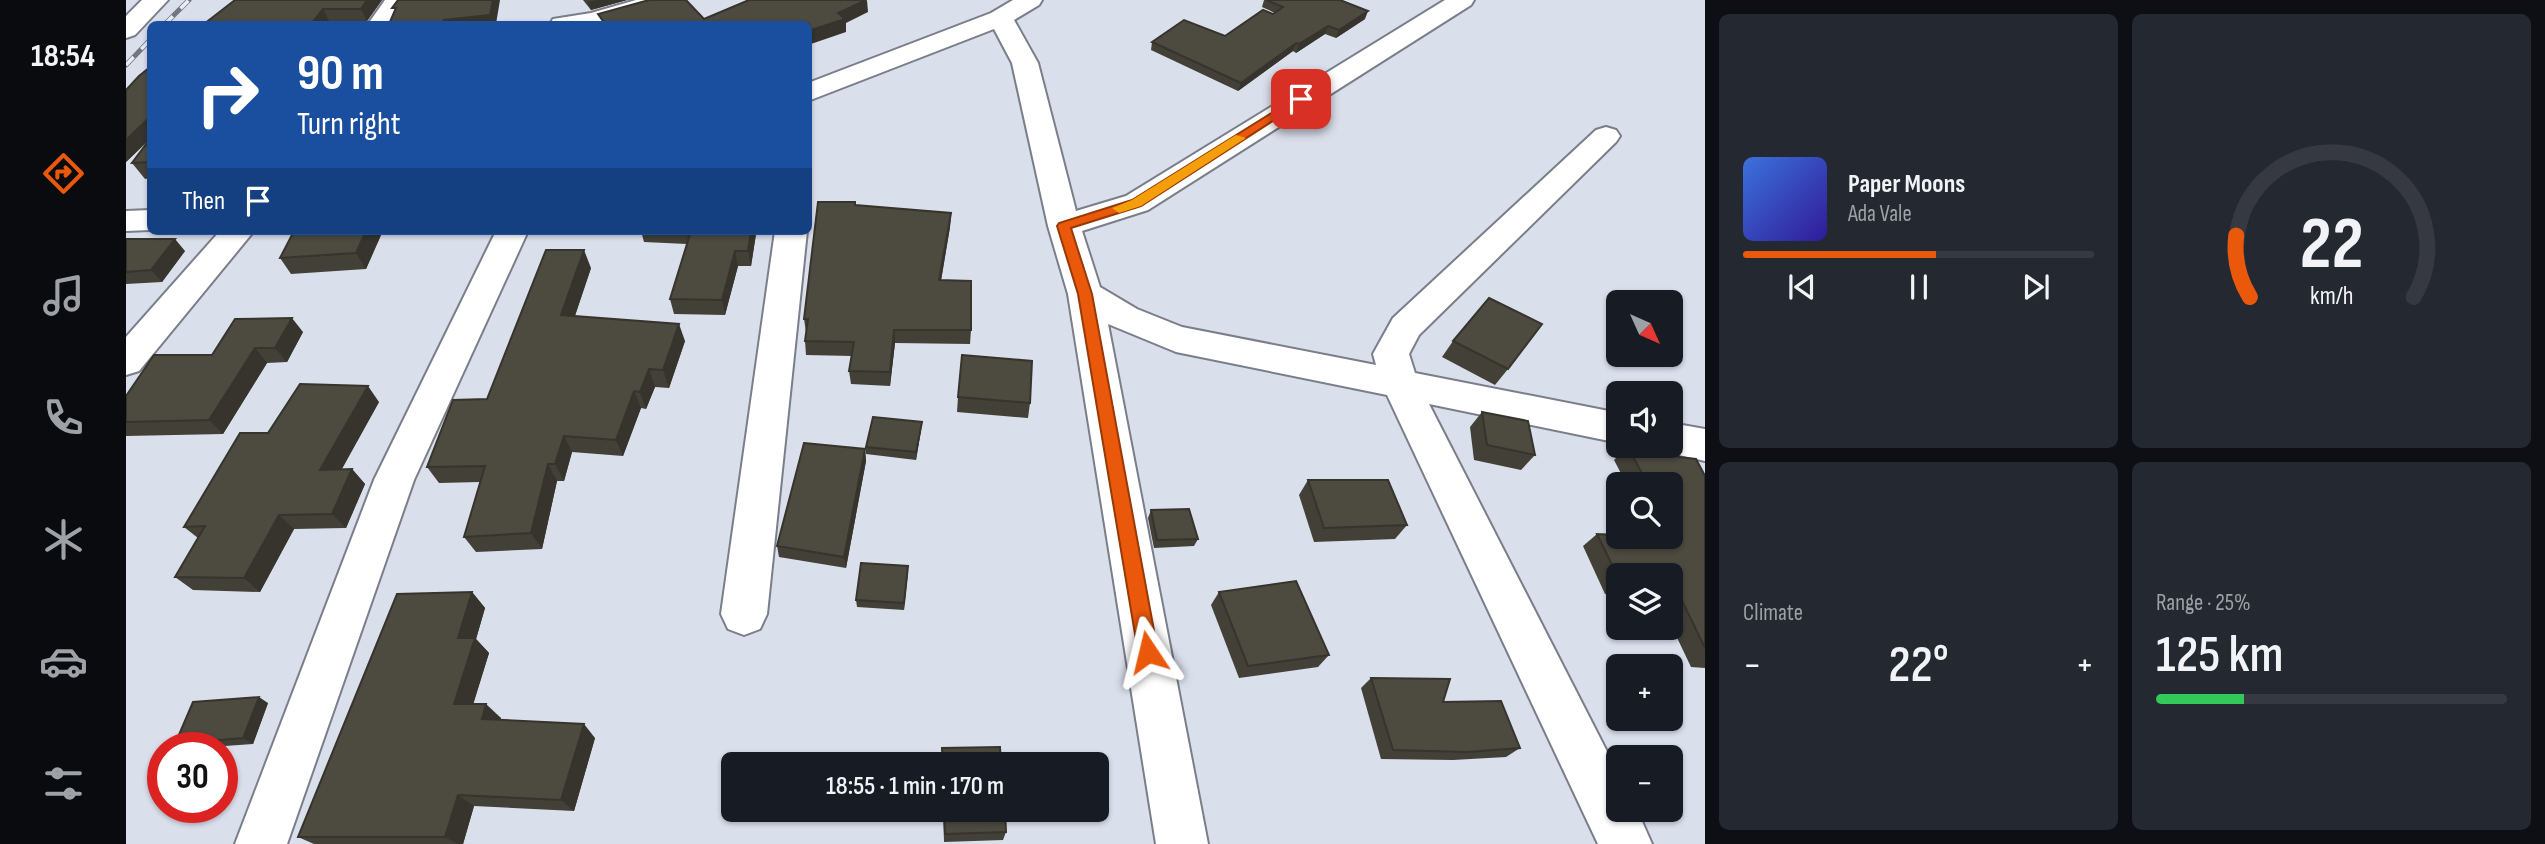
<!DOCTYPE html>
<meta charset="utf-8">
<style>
:root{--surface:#171b24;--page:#242831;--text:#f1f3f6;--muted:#9ea1a6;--line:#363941;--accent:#ea580c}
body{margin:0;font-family:"Sofia Sans Condensed",sans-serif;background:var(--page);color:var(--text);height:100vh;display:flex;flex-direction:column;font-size:26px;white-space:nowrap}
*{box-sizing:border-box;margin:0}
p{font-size:23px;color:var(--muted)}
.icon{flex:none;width:38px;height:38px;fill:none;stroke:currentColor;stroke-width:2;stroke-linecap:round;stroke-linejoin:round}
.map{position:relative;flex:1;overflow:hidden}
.side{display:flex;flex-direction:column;gap:14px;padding:14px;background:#0d0f14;width:840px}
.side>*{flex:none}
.guide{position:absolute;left:21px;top:21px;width:665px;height:214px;border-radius:10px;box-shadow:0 2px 5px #0004;background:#1a4fa0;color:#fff;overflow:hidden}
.needle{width:46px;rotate:135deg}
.tools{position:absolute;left:1480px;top:290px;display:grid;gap:14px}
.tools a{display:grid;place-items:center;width:77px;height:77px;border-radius:10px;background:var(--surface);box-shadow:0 2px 5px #0004;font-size:35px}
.speed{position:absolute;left:21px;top:732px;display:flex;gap:14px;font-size:35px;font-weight:700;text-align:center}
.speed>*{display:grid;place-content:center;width:91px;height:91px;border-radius:50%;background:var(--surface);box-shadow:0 2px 5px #0004;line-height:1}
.speed .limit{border:10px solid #d22;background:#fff;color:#111}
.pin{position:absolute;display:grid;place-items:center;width:60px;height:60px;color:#fff;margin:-30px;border-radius:14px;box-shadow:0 4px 10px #0006}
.me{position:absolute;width:77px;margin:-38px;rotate:350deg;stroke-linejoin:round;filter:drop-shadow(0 0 5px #0008)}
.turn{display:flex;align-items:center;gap:24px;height:147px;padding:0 35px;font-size:32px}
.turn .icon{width:91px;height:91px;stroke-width:2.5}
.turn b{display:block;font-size:49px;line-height:60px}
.then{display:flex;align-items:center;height:66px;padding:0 35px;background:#0003;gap:14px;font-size:26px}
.big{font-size:52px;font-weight:600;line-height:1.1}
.side .card{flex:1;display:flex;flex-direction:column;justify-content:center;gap:10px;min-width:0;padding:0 24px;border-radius:10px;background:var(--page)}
.side .dial{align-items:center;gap:0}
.dial svg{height:182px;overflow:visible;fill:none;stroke:var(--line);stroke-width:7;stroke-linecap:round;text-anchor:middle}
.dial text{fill:var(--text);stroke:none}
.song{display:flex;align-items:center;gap:21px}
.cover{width:84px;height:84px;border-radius:10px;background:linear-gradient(135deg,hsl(220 70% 55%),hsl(250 70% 35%))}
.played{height:7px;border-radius:4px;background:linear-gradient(90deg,var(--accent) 55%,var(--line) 55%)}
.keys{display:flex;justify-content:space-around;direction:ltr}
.heat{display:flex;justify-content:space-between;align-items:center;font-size:38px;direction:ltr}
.charge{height:10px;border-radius:5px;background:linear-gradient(90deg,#34c759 25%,var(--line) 0)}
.side .tiles{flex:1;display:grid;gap:14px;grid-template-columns:repeat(2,1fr)}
.trip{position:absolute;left:595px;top:752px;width:388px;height:70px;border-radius:10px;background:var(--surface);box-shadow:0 2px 5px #0004;font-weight:600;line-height:70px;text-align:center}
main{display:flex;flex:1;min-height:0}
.tabs{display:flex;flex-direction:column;width:126px;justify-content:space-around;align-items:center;background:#090b0e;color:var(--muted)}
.tabs .icon{width:49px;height:49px}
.tabs .selected{color:var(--accent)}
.tabs b{font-size:32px;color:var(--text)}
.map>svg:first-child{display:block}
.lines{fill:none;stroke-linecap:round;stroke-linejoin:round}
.minor-casing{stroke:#797e89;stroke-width:4}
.minor{fill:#fff;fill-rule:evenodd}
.rail-casing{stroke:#73767e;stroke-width:5}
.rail{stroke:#e7edf9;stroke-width:3.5;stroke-dasharray:11;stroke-linecap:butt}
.wall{fill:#424037}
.shaded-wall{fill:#36342d}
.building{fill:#4d4b40;stroke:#36342d;stroke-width:2}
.route{fill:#ea580c;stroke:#983908;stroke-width:2}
.slow{fill:#f59e0b}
</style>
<main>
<nav class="tabs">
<b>18:54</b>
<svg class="icon selected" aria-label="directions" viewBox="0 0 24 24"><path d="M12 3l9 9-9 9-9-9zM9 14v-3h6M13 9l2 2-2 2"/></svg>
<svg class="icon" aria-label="music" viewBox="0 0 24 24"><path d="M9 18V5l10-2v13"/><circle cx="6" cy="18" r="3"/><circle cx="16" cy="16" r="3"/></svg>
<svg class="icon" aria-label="phone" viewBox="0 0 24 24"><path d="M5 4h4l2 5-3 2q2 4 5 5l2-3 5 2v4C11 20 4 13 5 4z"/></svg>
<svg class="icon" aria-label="climate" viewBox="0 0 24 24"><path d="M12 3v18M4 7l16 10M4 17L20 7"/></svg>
<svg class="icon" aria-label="car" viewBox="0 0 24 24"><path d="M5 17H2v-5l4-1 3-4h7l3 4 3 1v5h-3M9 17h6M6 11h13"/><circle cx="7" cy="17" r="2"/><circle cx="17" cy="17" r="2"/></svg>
<svg class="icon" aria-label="filters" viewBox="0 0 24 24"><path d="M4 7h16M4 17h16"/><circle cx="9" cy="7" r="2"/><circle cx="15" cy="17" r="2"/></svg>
</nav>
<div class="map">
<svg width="1579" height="844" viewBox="0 0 1579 844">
<rect width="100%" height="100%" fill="#dadfec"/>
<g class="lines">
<defs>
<g id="minor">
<path d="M16,0h26l-33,35 -9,3v-22z"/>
<path d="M259,0h24l-17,24h-24z"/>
<path d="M510,0h38l-3,5 -67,19h-54l3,-5 38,-6z"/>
<path d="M887,0h29l-3,5 -25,15 24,43 38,148 50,-15 319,-196h29l-3,5 -323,205 -66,21 18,56 37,22 45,18 194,38 -3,-11 20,-36 203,-188 10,-3 10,3 4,6 -4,6 -197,193 -10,19 6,19 204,40v30l-190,-39 190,371v35h18l15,34h-54l-211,-449 -211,-43 -68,-28 100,520h-52l-88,-550 -20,-68 -36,-163 -18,-34 -186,72v-18l183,-70z"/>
<path d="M24,210v20l-24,1v-20z"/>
<path d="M94,231h34l-115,140 -13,4v-38z"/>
<path d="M370,231h32l-114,249 -127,364h-52l139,-364z"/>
<path d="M649,231h32l-40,383 -7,15 -16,6 -16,-6 -7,-15z"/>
<path d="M1545,423l34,6v32l-48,-11 -2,-4h16z"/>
</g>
</defs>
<use href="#minor" class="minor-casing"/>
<use href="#minor" class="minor"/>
<defs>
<g id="rail">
<path d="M39,24l24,-24"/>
<path d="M0,65l24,-25"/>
</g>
</defs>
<use href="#rail" class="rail-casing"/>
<use href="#rail" class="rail"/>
</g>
<g class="wall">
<path d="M256,0l-15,21 -163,3z"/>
<path d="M457,0h44l-36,10z"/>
<path d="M1138,0h76l25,19 -29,19 -11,-4 -29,19 -3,-2 -55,40 -87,-41 1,-8 73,-6 50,-23 -13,-6z"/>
<path d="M24,67v111l-5,1 -13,-16 17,-23 -23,22v-72z"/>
<path d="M730,205l95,8 -1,14 -9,53 30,50 -1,14 -75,-1 -5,43 -39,-2 -2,-13 3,-15 -46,-1 -1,-14 1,-9 -2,-13z"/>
<path d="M168,231h85l2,4 -15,34 -75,5 -11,-16z"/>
<path d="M515,231h115v3l-5,32h-13l-13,49 -51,-1 -4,-15 17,-55 -43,-2z"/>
<path d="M0,239l59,12 -23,31 -36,2z"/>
<path d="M465,268l-16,48 110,25 -16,47 -14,-1 -9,22 -5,-1 -18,48 -51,-4 -8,29h-7l-15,68 -66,3 -12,-15 16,-55 -41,1 -12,-16 60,-68z"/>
<path d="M177,332l-16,30 -20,1 -44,71 -97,2v-40l86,-41z"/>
<path d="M1327,341l55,28 -13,16 -53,-28z"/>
<path d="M832,397l72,6 -2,15 -71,-6z"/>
<path d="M253,402l-37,67h10l13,15 -19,44 -52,1 -34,63 -67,-2 -18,-13 23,-39 -14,-11 84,-94z"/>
<path d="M1356,412l53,43 -14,15 -47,-10 -4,-33z"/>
<path d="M795,430l-5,30 -50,-6v-7z"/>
<path d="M1502,447l51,10 26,19v192l-14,-1 -20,-42v-49h-52v19l-14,-1 -22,-48 14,-12 74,3v-52h-44l-13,-25z"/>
<path d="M739,449l1,12 -20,107 -67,-11 -2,-11z"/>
<path d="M1182,480l99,45 -12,14 -81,3 -15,-47z"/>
<path d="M1025,510l47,29 -4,7 -40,2 -6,-30z"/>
<path d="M782,566l-4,44 -47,-3 -1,-7z"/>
<path d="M346,592l13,16 -9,31 13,14 -16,51 28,14 -1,2 95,18 -21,73 -100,-5 -11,38h-149l-16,-7z"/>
<path d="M1093,592l110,63 -11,12 -79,11 -28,-73z"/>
<path d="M1245,678l72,24 77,46 -14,9 -53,3 -72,-1 -20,-71z"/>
<path d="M142,703l-15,41 -42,3h-30l-6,-3z"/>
<path d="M817,810h62l1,22 -3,8 -59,2z"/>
</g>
<g class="shaded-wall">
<path d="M241,0h15l-15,21 -6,-12z"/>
<path d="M367,0h7l-4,24h-53l1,-4z"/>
<path d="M471,0h30l-36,10 -3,-8z"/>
<path d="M741,0l1,12 -22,11v9l-38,13v-14l30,-18z"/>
<path d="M197,9l6,12 -2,3h-16z"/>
<path d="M1242,11l-3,8 -29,19 3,-8z"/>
<path d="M1202,26l-3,8 -29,19 3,-9z"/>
<path d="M1170,43l-3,8 -55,40 3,-8z"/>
<path d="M24,117v22l-24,23v-22z"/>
<path d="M825,213l-1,14 -11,66v-13z"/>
<path d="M240,231h13l2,4 -15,34 -10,-16z"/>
<path d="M625,231h5v3l-5,32 -3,-15z"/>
<path d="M49,239l10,12 -23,31 -11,-12z"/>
<path d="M458,250l7,18 -22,65 -8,-18z"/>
<path d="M609,251l3,15 -13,49 -3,-15z"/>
<path d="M166,318l11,14 -16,30 -12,-14z"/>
<path d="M553,324l6,17 -16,47 -6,-18z"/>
<path d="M768,330l1,13 -5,43v-14z"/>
<path d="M129,348l12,15 -44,71 -14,-14z"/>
<path d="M523,369l6,18 -9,22 -6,-17z"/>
<path d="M242,386l11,16 -46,82 -13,-14z"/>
<path d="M508,391l7,17 -18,48 -7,-16z"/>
<path d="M796,422l-1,8 -5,30v-8z"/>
<path d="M438,436l8,16 -8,29 -9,-17z"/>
<path d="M739,449l1,12 -20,107 -2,-11z"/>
<path d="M422,464l9,17 -15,68 -11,-16z"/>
<path d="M226,469l13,15 -19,44 -14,-14z"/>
<path d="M153,515l15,14 -34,63 -16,-14z"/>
<path d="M782,566v7l-4,37v-7z"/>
<path d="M346,592l13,16 -9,31 13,14 -20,65 -15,-14 4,-66z"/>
<path d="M133,697l9,6 -15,41 -10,-6z"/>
<path d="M360,704l15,14 -5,14 -14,-13z"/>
<path d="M458,724l11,14 -21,73 -13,-11z"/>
<path d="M332,795l16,11 -11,38h-5l-13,-7z"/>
</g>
<g class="building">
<path d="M109,0h132l-6,9h-38l-12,15h-107z"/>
<path d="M272,0h95l-3,15 -46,5 -1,4h-54l7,-16h-4z"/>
<path d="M523,0h37l18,19 45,-19h117l-28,13 7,6 -37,12v-7h-209h6l-7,-10z"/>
<path d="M1140,0h74l28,11 -29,19 -11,-4 -29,18 -3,-1 -55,40 -89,-41 32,-22 41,16 38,-26 10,4 10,-7z"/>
<path d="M24,67v50l-24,23v-50l13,-14z"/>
<path d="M24,139v23l-18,1z"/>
<path d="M692,202h37v3l96,8 -12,67 32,1v49h-77l-4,42 -41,-1 5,-29 -49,-1 3,-22h-4z"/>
<path d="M168,231h72l-10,22 -76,5z"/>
<path d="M565,231h60l-3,20h-13l-13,49 -52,-1z"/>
<path d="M0,239h49l-24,31 -25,2z"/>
<path d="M420,250h38l-23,65 118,9 -16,46 -14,-1 -9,23 -6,-1 -18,49 -52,-4 -9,28h-7l-17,69 -67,4 21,-71 -58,1 26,-67 34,-1z"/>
<path d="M1363,298l53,26 -34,45 -55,-28z"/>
<path d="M166,318l-17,30h-20l-46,72 -83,2v-26l28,-41h58l23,-36z"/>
<path d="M836,355l70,6 -2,42 -72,-6z"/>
<path d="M174,384l68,2 -48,84 32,-1 -20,45 -53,1 -35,63 -69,-1 30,-51 -21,1 56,-94h28z"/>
<path d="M1356,412l46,9 7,34 -48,-10z"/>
<path d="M747,417l49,5 -6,30 -50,-5z"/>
<path d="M678,443l61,6 -21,108 -67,-11z"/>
<path d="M1502,447l47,3 4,7 17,2 9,17v172l-30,-62h-4v-10h-52v3l-22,-45 22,1v2h55l-3,-6v-46h-23z"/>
<path d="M1182,480h80l19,45 -83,3z"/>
<path d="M1063,509l9,30 -41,1 -6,-30z"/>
<path d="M735,563l47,3 -4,37 -48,-3z"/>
<path d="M1170,581l33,74 -81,11 -29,-74z"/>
<path d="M346,592l-14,46h17l-21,66h32l-4,15 102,5 -23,76 -103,-5 -13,42h-147l99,-243z"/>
<path d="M1245,678l79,1 -7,23 58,-1 19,47 -53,4 -74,-2z"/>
<path d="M133,697l-16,41 -68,6 18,-42z"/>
<path d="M874,747l1,18h-58l-1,-17z"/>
<path d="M818,810h61l1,22 -61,2z"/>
</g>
<path class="route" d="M1171,97l10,2 -166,107 -70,22 21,66 66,358 -3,6 -7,3 -7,-3 -3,-6 -60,-358 -21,-68 2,-3 73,-23z"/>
<path class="slow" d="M1110,135l10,3 -105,68 -22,7 -7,-5 20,-8z"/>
</svg>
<div class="tools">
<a><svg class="needle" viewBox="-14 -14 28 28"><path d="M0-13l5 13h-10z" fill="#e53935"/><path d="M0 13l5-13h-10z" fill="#9ea1a6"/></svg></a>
<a><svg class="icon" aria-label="sound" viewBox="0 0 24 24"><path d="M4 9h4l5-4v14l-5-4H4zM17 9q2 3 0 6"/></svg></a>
<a><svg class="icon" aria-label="search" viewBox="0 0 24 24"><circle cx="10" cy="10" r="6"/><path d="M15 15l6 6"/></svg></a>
<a><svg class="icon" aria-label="layers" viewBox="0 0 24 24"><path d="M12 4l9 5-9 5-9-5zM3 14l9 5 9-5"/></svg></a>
<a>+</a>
<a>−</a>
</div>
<div class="speed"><div class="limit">30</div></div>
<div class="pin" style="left:1175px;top:99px;background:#d93025"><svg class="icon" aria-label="arrive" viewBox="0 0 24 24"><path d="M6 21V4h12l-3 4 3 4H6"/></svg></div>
<svg class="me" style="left:1022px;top:652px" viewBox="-20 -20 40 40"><path d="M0-17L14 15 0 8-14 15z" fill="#ea580c" stroke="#fff" stroke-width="4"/></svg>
<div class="trip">18:55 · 1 min · 170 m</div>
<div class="guide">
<div class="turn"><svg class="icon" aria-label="right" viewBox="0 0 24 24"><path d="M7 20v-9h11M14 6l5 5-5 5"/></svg><div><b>90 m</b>Turn right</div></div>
<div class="then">Then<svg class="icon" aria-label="arrive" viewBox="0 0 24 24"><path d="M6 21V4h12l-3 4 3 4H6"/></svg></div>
</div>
</div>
<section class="side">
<div class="tiles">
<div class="card">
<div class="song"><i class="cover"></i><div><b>Paper Moons</b><p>Ada Vale</p></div></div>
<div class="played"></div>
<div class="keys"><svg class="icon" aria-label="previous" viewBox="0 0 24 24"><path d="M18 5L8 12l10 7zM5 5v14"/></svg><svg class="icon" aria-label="pause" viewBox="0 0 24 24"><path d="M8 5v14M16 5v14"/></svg><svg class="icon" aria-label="next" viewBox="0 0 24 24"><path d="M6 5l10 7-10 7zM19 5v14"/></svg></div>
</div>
<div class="card dial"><svg viewBox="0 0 100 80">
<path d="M14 69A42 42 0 1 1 86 69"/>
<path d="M14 69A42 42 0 0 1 8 42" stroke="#ea580c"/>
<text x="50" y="56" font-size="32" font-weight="700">22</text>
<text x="50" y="72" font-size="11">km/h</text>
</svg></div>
<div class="card"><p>Climate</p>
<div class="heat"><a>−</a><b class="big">22°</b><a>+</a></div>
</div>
<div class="card"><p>Range · 25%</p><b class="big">125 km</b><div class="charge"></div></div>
</div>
</section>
</main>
